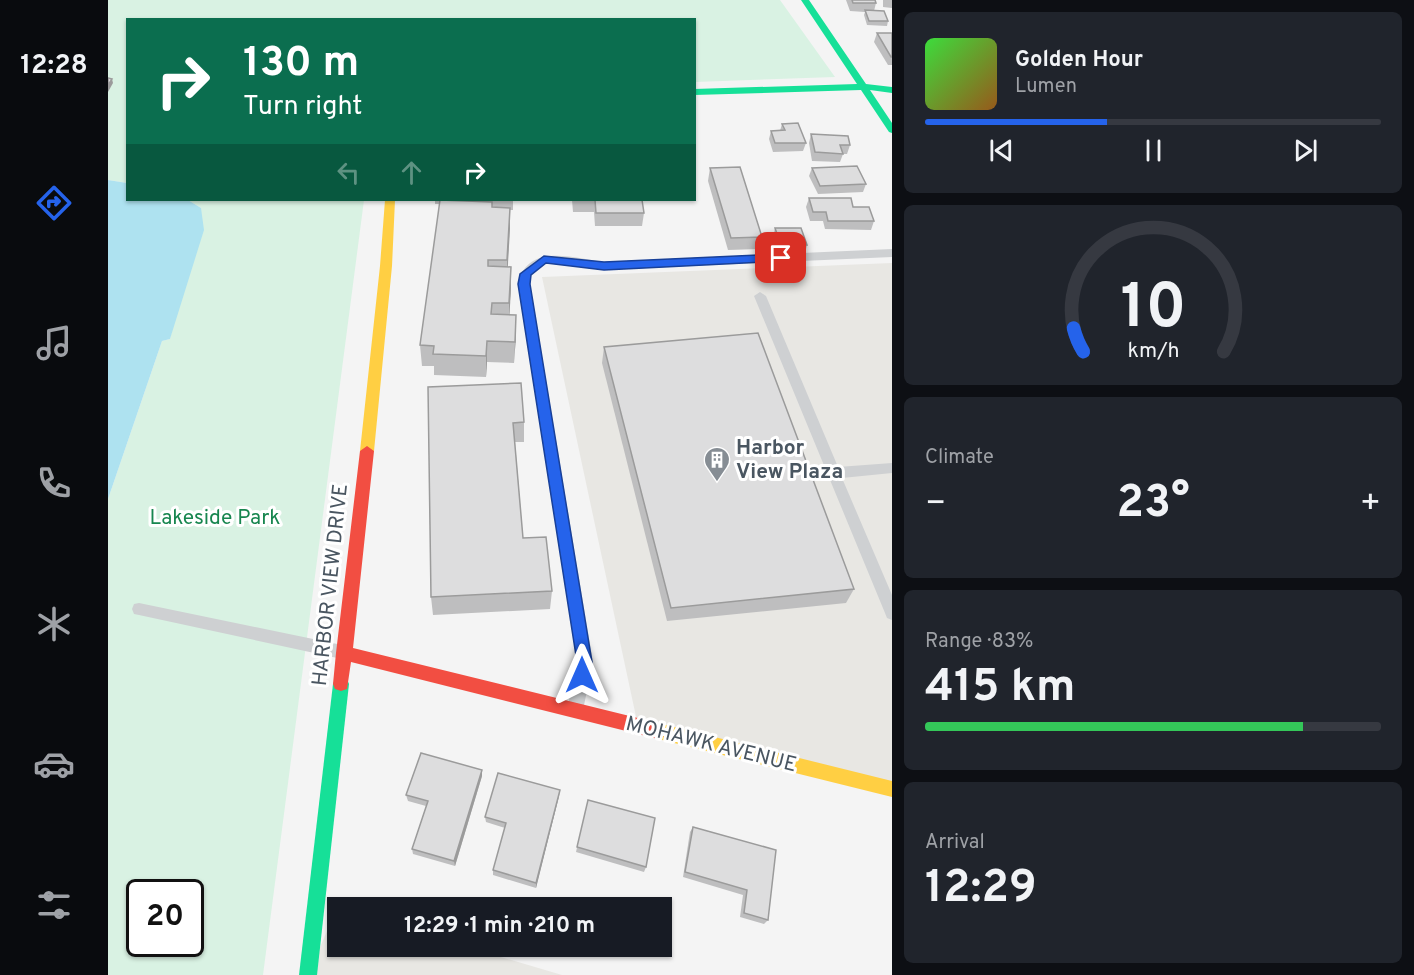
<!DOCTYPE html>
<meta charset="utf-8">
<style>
:root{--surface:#171b24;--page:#20242c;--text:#f1f3f6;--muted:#9ea1a6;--line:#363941;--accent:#2563eb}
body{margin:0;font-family:Overpass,sans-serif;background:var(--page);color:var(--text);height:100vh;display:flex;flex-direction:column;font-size:22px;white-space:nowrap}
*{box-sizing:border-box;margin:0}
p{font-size:20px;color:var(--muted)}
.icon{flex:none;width:33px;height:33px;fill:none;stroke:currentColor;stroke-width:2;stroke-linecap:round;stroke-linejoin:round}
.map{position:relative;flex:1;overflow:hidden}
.panel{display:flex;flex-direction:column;gap:12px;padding:12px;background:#0d0f14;width:522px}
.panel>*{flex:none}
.top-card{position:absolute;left:18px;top:18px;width:570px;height:183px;border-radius:0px;box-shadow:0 2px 4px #0004;background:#0b6e4f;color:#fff;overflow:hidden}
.speed{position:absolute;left:18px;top:879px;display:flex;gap:12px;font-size:30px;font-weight:700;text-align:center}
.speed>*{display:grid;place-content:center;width:78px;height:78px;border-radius:50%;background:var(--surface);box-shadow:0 2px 4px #0004;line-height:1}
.speed .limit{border:3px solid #111;border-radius:9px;background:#fff;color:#111}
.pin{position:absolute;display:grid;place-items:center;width:51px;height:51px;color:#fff;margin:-26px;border-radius:12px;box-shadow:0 3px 9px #0006}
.me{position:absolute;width:66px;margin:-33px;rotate:0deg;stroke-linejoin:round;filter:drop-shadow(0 0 4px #0008)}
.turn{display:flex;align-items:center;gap:21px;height:126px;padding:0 18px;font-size:27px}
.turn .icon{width:78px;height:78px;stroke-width:2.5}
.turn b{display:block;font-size:42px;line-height:51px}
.lanes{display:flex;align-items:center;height:57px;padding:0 18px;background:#0003;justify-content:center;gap:30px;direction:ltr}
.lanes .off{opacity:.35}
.big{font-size:45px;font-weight:700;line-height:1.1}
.panel .widget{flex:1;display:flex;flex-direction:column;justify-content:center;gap:9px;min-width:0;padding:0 21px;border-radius:9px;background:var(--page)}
.panel .dial{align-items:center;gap:0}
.dial svg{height:156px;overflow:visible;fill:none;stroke:var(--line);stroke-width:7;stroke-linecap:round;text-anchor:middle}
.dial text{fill:var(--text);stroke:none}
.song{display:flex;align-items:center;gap:18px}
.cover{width:72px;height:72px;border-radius:9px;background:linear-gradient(135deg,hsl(120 70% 55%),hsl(30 70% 35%))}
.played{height:6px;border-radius:3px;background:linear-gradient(90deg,var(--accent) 40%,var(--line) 40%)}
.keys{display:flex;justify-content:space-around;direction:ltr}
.heat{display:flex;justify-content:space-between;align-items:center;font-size:33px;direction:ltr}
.charge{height:9px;border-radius:4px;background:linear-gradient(90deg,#34c759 83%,var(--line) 0)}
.trip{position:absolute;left:219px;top:897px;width:345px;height:60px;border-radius:0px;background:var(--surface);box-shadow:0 2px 4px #0004;font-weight:700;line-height:60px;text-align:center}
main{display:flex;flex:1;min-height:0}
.tabs{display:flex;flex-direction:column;width:108px;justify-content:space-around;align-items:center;background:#090b0e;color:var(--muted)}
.tabs .icon{width:42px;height:42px}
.tabs .active{color:var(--accent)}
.tabs b{font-size:27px;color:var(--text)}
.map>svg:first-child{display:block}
.commercial{fill:#e8e7e3}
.green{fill:#d9f2e3;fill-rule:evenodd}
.water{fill:#aee2f0}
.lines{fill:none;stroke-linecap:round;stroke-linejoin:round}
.lane{fill:#ced0d2;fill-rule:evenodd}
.fast{fill:#16e098;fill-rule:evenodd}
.slow{fill:#ffcf43;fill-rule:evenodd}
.jam{fill:#f24e42;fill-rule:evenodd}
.wall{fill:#bebebf}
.shaded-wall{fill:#9b9b9b}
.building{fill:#ddddde;stroke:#9b9b9b;stroke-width:1.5}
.route{fill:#2563eb;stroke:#184099;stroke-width:1.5}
.labels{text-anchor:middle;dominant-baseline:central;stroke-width:6;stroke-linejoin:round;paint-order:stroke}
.poi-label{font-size:21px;font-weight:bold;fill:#4a5661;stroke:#fff;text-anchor:start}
.park-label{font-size:21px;fill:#17864f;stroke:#fff}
.street-label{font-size:21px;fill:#4a5661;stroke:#fff}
</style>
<main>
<nav class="tabs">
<b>12:28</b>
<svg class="icon active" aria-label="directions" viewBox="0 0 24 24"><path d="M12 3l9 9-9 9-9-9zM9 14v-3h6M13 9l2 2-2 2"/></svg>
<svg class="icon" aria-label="music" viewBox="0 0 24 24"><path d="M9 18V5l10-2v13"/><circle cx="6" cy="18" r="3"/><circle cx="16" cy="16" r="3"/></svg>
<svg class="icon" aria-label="phone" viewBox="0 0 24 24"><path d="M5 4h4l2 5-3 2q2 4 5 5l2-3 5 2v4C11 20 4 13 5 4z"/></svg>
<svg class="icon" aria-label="climate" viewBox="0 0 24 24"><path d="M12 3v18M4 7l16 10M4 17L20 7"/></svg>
<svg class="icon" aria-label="car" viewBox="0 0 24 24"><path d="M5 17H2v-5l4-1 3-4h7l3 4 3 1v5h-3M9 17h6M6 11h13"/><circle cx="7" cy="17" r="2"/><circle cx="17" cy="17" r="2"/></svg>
<svg class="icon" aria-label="filters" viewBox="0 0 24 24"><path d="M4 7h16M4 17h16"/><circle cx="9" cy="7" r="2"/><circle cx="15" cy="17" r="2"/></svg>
</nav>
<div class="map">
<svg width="784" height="975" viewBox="0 0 784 975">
<rect width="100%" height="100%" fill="#f4f4f4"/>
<g class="commercial">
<path d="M784,263v526l-254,-63 -96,-449z"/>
<path d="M229,908l1,38 129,1 95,28h-254z"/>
</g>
<g class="green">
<path d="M0,0h672l55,77 -140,5 -1,-62h-566l-1,163 -19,-3z"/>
<path d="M80,200h176l-101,775h-155v-476l54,-158 8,-2 31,-131zM32,892h50v52h-50z"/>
</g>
<path class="water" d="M0,180l19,3 1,17h60l13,8 3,22 -34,109 -8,2 -54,158z"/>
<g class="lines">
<g class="lane">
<path d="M784,249v8l-288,13 -57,-7 -16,13 -1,8 63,378 -10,48 -2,5 -6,2 -6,-2 -2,-5 10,-48 -59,-378c9,-42 56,-26 86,-22z"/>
<path d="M652,292l6,4 72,171 54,-4v10l-50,5 50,117v25l-5,-2 -2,-5 -131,-317z"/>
<path d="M31,603l203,42 5,2 3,5 -3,5 -5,2 -203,-44 -5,-1 -2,-5 2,-5z"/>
</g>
<g class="fast">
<path d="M693,0h8l57,84 26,3v6l-22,-3 22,33v10l-3,-1 -28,-42 -167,5v-6l163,-5z"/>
<path d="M233,677l6,2 2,5 -32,291h-18l34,-291 2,-5z"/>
</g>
<g class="slow">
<path d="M277,200h10l-3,66 -18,185 -7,5 -7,-5 20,-185z"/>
<path d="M550,723l234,58v16l-234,-58 -6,-3 -2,-5 2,-5z"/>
</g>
<path class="jam" d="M259,446l7,5 -21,197 305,75 6,3 2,5 -2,5 -6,3 -307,-77 -4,27 -6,2 -6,-2 -2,-5 3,-31 24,-202z"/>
</g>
<g class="wall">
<path d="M738,0h29l1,3 -2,8 14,10 -1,5 -20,-1 -3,-10 1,-3 -15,-1z"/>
<path d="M775,0h9v8l-9,-1z"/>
<path d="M769,33h15v32h-4l-14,-23z"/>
<path d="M674,124l24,19 -3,8 -30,1 -4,-13 2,-8h9z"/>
<path d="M703,134l39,11 -3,9h-4l-3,8 -28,-1 -3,-18z"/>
<path d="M602,168l52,69 -3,12 -31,1 -20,-69z"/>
<path d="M704,168l54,16 -3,8 -45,2 -9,-18z"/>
<path d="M701,198l44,9 21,14 -3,9 -46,-1 -2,-8h-13l-4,-14z"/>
<path d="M327,200h78v10h-3l-3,57 4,21 -2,27 7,21 -2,27 -27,-1 -1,15 -52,-2v-9h-12l-2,-21 20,-141h-5z"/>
<path d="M464,200h70l2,13 -2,13h-47l-1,-14h-21z"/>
<path d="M667,228l32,17 -1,4 -27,1 -5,-17z"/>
<path d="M496,347l250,242 -8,14 -179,18 -65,-258z"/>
<path d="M320,387l96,35v20h-9l8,96 29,53 -2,18 -117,6 -2,-18z"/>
<path d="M374,776l-27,90 -42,-12 -1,-5 14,-43 -18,-5 -2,-6z"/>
<path d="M451,796l-23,92 -43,-13v-5l12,-42 -19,-6 -1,-5z"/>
<path d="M480,800l58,67 -2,5 -68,-20z"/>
<path d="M585,827l83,23 -8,70 -4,4 -24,-7 3,-22 -60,-18 7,-45z"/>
</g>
<g class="shaded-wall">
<path d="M4,79l1,4 -5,9v-7z"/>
<path d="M402,208v21l-3,52v-21z"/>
<path d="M403,267v21l-2,36v-21z"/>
<path d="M408,315v21l-2,27 1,-21z"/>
<path d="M379,341v21l-1,15v-21z"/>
<path d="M374,770v6l-27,90 -1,-5z"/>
<path d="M452,790l-1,6 -23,92v-5z"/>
</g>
<g class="building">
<path d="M744,0h23l1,3h-23z"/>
<path d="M757,10l19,1 4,10h-19z"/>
<path d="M769,33h15v24h-1z"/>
<path d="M0,78l4,1 -4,6z"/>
<path d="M690,123l8,20h-31l-4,-12 14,-1 -3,-6z"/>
<path d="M703,134l37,2 2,9h-10l3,9 -28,-2z"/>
<path d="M749,166l9,18 -46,2 -8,-18z"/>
<path d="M632,167l22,70 -31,1 -21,-70z"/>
<path d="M701,198h42l2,9h16l5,14h-46l-2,-9h-13z"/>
<path d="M332,200l52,2v5l18,1 -3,52h-19v6l23,1 -2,36h-17l-1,11 25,1 -1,27 -28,-1 -1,15 -53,-2 1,-8 -14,-1z"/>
<path d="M466,200h68l2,13h-48l-1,-13z"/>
<path d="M667,228h26l6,17h-26z"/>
<path d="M650,333l96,256 -183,19 -67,-261z"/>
<path d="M413,383l3,39 -11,1 10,115 23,-1 6,54 -121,6 -3,-210z"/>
<path d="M313,753l61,17 -28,91 -42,-12 16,-48 -22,-6z"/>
<path d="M390,773l62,17 -24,93 -43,-13 13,-47 -21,-6z"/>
<path d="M480,800l67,18 -9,49 -69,-20z"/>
<path d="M585,827l83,23 -8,70 -24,-7 3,-23 -62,-18z"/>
</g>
<path class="route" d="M673,254l6,4 -2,3 -181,9 -58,-7 -15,12 -1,9 62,378 -4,18 -6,2 -6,-2 -2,-5 3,-13 -59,-378 2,-10 24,-18 60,6z"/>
<defs>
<symbol id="building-pin" viewBox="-11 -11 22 30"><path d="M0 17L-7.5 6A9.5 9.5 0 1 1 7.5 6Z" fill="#868d94" stroke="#fff"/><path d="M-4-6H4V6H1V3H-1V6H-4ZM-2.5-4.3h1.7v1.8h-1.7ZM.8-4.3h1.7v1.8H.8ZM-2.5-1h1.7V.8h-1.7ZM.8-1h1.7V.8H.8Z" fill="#fff"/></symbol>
</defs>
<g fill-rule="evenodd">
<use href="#building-pin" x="594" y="445" width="30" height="40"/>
</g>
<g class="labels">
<g class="poi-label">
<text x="628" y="448">Harbor<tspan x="628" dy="24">View Plaza</tspan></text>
</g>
<g class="park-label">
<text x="107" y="518">Lakeside Park</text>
</g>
<g class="street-label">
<text transform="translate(223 585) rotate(-84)">HARBOR VIEW DRIVE</text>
<text transform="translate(603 745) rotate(14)">MOHAWK AVENUE</text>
</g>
</g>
</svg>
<div class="speed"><div class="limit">20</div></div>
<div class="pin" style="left:673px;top:258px;background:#d93025"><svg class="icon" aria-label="arrive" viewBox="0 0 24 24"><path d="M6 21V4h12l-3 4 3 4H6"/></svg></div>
<svg class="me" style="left:474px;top:675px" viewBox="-20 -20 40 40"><path d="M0-17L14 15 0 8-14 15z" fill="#2563eb" stroke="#fff" stroke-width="4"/></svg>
<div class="trip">12:29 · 1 min · 210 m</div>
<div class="top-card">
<div class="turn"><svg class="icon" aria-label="right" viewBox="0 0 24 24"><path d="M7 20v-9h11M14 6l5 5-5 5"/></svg><div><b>130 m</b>Turn right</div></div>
<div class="lanes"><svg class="icon off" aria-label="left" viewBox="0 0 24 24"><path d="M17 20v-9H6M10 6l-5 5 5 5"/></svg><svg class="icon off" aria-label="ahead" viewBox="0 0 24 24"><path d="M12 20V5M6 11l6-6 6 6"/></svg><svg class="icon" aria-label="right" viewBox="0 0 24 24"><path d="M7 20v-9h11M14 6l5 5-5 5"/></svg></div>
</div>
</div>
<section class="panel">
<div class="widget">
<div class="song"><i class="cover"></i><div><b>Golden Hour</b><p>Lumen</p></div></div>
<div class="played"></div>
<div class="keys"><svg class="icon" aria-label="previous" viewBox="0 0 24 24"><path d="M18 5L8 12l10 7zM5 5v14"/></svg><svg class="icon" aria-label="pause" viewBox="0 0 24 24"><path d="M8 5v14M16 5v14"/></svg><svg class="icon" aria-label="next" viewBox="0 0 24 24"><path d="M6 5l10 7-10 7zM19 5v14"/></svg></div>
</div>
<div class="widget dial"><svg viewBox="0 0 100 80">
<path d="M14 69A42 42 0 1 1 86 69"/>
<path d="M14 69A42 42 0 0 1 9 57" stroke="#2563eb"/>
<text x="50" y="56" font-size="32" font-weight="700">10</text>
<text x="50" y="72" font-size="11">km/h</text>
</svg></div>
<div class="widget"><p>Climate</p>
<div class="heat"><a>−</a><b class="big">23°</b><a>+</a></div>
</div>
<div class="widget"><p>Range · 83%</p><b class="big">415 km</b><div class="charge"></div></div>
<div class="widget"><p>Arrival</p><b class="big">12:29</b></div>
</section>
</main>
